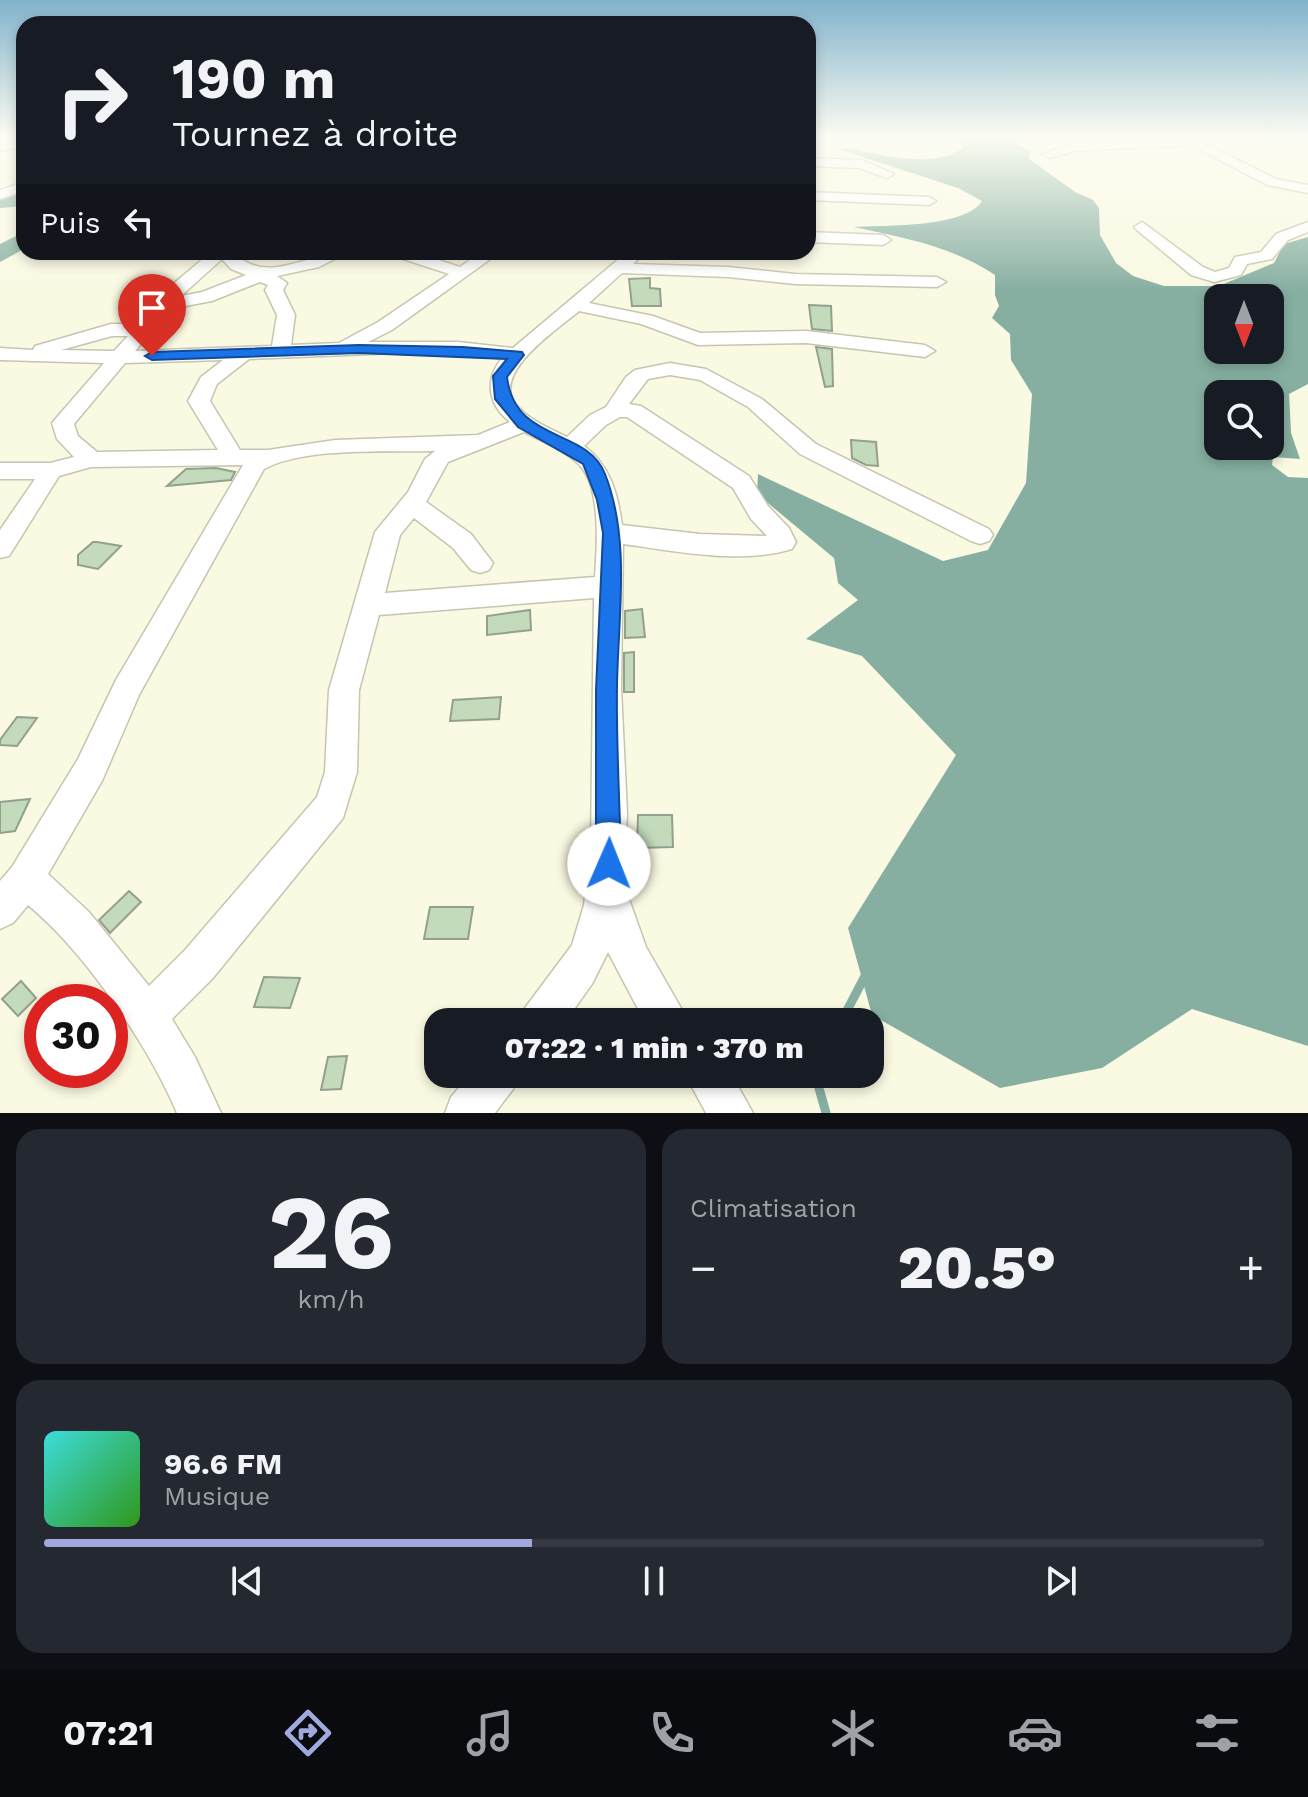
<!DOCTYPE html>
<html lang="fr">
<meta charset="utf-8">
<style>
:root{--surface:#171b24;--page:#242831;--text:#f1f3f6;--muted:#9ea1a6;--line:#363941;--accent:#a0a8de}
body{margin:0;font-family:"Work Sans",sans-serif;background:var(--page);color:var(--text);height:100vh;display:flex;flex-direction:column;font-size:30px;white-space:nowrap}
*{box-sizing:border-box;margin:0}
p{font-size:26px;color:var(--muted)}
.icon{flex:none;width:44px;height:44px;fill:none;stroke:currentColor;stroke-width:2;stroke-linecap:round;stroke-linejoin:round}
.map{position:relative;height:1113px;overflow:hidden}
.side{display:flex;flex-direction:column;gap:16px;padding:16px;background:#0d0f14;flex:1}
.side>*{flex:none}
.hud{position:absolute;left:16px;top:16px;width:800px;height:244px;border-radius:24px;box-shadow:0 4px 12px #0003;background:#171b24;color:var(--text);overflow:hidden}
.needle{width:52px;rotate:180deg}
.tools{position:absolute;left:1204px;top:284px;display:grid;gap:16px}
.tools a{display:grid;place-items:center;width:80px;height:80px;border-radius:16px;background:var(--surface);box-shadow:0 4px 12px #0003;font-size:40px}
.speed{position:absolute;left:24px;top:984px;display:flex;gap:16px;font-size:40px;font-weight:700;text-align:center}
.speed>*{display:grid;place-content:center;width:104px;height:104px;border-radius:50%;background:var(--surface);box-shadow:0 4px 12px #0003;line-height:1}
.speed .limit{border:12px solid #d22;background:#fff;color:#111}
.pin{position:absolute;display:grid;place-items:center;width:68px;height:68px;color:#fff;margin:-82px -34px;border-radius:50% 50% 50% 0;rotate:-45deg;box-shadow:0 0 8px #0007}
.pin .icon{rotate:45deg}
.me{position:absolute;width:88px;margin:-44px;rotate:1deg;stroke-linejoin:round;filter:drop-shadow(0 0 6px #0008)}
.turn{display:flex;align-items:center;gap:28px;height:168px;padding:0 24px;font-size:36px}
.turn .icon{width:104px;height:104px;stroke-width:2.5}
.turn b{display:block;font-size:56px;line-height:68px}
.then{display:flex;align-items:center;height:76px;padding:0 24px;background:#0003;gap:16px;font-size:30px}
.big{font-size:60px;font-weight:800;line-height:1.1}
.side .widget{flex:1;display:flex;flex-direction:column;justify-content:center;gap:12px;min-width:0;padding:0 28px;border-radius:24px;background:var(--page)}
.side .dial{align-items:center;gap:0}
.dial b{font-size:104px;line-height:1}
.song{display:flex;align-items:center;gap:24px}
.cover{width:96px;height:96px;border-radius:12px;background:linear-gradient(135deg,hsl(180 70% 55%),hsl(110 70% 35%))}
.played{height:8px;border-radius:4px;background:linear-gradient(90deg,var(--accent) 40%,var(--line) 40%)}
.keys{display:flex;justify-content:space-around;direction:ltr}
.heat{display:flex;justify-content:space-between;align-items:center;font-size:44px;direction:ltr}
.side .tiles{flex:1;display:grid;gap:16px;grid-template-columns:1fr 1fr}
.widget:last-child{grid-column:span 2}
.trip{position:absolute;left:424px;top:1008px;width:460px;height:80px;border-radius:24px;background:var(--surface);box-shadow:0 4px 12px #0003;font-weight:800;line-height:80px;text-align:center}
.dock{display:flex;height:128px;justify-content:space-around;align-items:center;background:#090b0e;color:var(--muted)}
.dock .icon{width:56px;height:56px}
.dock .selected{color:var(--accent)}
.dock b{font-size:36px;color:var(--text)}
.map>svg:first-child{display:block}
.water{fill:#86afa1;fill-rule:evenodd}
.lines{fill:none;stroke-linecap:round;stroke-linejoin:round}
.stream{stroke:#86afa1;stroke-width:9}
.river{fill:#86afa1;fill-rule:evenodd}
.building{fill:#c3dabb;stroke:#93a08e;stroke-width:2}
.street-casing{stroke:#c6c5af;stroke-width:3}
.street{fill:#fff;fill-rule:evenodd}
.route{fill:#1a73e8;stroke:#114b97;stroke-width:2}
</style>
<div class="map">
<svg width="1308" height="1113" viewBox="0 0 1308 1113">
<rect width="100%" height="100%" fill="#faf9e2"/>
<path class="water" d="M953,136h59l4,8 15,7 -3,7 47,34 18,8 6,8 1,27 16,28 17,13 31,10h55l55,-23 10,-19 24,-7v147l-19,10 2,39 9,26 -27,-2 -1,8 16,12 20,1v568l-116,-37 -90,59 -102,20 -128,-73 -24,-87 108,-173 -94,-99 -56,-17 52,-39 -20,-17 -4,-25 -77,-64 1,-20 185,87 45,-11 38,-67 6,-89 -21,-34 -1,-26 -18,-16 7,-12 -4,-11v-20c-44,-29 -90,-37 -141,-48 31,-2 111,1 128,-26l-24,-13 -120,-39 10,-1c34,7 87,22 116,-1zM1218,298h52v52h-52zM1218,394h52v52h-52z"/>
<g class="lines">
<g class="stream">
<path d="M841,1022l24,-46"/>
<path d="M815,1074l11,39"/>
</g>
<g class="river">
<path d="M24,194v12l-24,2v-12z"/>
<path d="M24,232v17l-24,13v-18z"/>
</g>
</g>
<g class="building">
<path d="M650,278v10l10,1 1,17h-29l-3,-27z"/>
<path d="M809,305l22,1 1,25 -20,-2z"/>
<path d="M816,347l16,2 1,37 -8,1z"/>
<path d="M851,440l25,2 2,24 -12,-1 -14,-7z"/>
<path d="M216,468l19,4 -4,8 -64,6 19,-17z"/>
<path d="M93,542h4l24,4 -23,23 -20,-4v-10z"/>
<path d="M642,609l3,28 -20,1v-27z"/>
<path d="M530,610l1,20 -44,5v-19z"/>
<path d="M634,652v40h-10v-39z"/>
<path d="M501,697l-2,22 -49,2 3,-21z"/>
<path d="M17,717l20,1 -20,28 -17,-1v-5z"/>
<path d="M30,799l-15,32 -15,2v-31z"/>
<path d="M638,815h34l1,32 -36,1z"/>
<path d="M129,891l12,11 -31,31 -11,-13z"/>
<path d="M430,907h43l-5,32h-44z"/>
<path d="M264,977l36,1 -10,30 -36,-1z"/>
<path d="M21,981l15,17 -18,18 -16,-17z"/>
<path d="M347,1056l-6,33 -20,1 7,-33z"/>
</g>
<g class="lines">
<defs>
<g id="street">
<path d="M1210,136h46l-6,4 -44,4 70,35 32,6v8l-41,-8 -76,-40 -116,6 -26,7 -7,-4 33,-11z"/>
<path d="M24,139v8l-24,4v-8z"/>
<path d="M808,158l53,2 33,14 -7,4 -28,-10 -51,-2z"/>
<path d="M24,182v9l-24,8v-9z"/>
<path d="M808,192l121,5 7,4 -7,4 -121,-5z"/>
<path d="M1142,222l61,45 12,5 14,-4 6,-11 26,-5 15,-18 32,-12v10l-20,8 -16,19 -25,5 -6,11 -27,7 -23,-7 -54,-45 -3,-3z"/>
<path d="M808,232l75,3 8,5 -8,5 -75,-3z"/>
<path d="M211,252h22c35,35 73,0 115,0l-29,15 -42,9 10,7 -4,7 12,25 -4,30 48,-2 39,-21 71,-48 -58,-19 -2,-3h25l46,15 21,-15h19l-108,78 -24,12h90l55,6 114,-96h18l-12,12 95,3 67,7 142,3 9,5 -9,5 -142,-3 -67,-7 -106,-4 -33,30 64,13 47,17 106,-2 119,14 10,6 -10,6 -119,-14 -108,2 -57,-21 -62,-13c-22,19 -92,64 -61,96 13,14 33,22 49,30l23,-22 16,-8 20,-30 9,-7 35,-7 36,6 56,30 54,45 173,85 4,6 -4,6 -9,3 -9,-3 -171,-87 -52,-47 -48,-27 -30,-5 -22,4 -19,25 12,2 108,70 19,30 21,22 7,14 -4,7c-53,16 -116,2 -169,-5l-2,144 6,125 -3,72 22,62 43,75h-44l-37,-70 -16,32 -27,38h-46l6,-14 47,-63 12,-40 7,-61 3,-246 -215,17 -20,75 -2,82 -14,46 -130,160 -41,41 23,38 26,56h-44c-29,-68 -92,-161 -149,-208l-15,18 -13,6v-48l12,-14 66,-108 38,-79 127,-215 -152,2 -32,9 -50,80 -9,2v-28l35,-51h-35v-16h50l24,-6 -17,-18 -5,-16 52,-60 -104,-3v-12l33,2 2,-4 76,-22h27l34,-39zM222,259l9,10 15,6 -44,17 -21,4zM260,282l8,3 -3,5 12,25 -5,31 -137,5 35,-42 42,-8zM112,336h16l-14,15 -53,-1zM396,353l106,5c-18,22 -14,47 8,64l-32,13 -143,5 -67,10h-28l-30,-49 7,-17 32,-25zM223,360l-22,17 -13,24 30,49 -121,2 -19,-16 -4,-12 51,-61zM620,417h7l106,71 18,31 16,17 -67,-2 -78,-9c-4,-31 -12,-60 -38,-79l22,-21zM524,432c19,10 44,19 58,36 19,24 15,80 13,109l-210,16 15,-58 14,-17 39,30 18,22 9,3 9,-3 4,-7 -22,-29 -45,-32 22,-40zM435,451l-10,8 -17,33 -33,40 -46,158 -4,82 -8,25 -132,153 -36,36 -60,-74 -41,-38 54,-93 37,-86 125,-226c39,-22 125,-17 171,-18z"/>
<path d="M471,1074h48l-6,15 -18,24h-50l6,-16z"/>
<path d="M685,1074h46l22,39h-47z"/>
</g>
</defs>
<use href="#street" class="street-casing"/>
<use href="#street" class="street"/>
</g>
<linearGradient id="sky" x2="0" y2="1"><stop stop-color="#81b2cc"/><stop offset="0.47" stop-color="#fdfcf2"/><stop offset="1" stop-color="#fdfcf2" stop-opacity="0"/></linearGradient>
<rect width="1308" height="292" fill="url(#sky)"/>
<path class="route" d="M359,345l104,2 59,5 2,3 -17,22c8,67 80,50 98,97 26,66 13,143 12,212 -1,59 3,119 4,178l-3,9 -9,4 -9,-4 -4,-9v-174l7,-157 -6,-33 -14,-36 -65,-37 -23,-28 -2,-23 14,-17 -148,-6 -207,7 -7,-4 7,-4z"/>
</svg>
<div class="tools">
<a><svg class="needle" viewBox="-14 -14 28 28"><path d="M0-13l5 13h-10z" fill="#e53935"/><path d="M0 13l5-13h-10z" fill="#9ea1a6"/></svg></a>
<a><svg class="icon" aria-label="search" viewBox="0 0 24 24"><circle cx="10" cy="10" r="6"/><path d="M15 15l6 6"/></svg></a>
</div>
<div class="speed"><div class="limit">30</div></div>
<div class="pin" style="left:152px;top:356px;background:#d93025"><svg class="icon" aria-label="arrive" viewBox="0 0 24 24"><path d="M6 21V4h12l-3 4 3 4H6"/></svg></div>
<svg class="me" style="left:609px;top:864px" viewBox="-20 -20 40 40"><circle r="19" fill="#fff"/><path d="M0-13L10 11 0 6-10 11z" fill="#1a73e8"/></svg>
<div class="trip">07:22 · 1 min · 370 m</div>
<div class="hud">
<div class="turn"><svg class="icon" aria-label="right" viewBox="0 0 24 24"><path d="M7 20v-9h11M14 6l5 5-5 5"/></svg><div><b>190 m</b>Tournez à droite</div></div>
<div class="then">Puis<svg class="icon" aria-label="left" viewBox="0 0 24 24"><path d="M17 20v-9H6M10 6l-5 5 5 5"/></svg></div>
</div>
</div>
<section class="side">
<div class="tiles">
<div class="widget dial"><b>26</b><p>km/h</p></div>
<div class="widget"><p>Climatisation</p>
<div class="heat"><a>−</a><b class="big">20.5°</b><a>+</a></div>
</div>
<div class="widget">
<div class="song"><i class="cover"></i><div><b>96.6 FM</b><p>Musique</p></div></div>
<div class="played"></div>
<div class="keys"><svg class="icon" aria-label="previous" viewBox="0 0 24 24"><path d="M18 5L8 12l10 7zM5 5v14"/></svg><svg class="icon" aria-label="pause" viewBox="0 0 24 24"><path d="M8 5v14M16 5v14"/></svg><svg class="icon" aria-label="next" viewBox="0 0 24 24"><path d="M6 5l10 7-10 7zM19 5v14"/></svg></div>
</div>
</div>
</section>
<nav class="dock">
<b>07:21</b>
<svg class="icon selected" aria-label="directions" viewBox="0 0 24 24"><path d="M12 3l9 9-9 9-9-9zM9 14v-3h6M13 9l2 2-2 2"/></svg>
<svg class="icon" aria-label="music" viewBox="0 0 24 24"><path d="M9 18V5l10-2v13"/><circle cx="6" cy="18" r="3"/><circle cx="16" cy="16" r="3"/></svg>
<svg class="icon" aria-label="phone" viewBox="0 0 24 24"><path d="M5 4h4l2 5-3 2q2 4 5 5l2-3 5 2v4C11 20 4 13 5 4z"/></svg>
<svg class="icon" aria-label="climate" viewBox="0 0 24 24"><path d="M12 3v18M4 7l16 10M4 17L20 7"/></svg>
<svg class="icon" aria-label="car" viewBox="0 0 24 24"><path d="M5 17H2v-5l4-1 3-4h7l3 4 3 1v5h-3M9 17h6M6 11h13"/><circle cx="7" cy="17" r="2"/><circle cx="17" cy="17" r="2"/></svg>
<svg class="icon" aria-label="filters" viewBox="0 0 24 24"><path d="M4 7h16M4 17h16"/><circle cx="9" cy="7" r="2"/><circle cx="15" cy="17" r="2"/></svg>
</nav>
